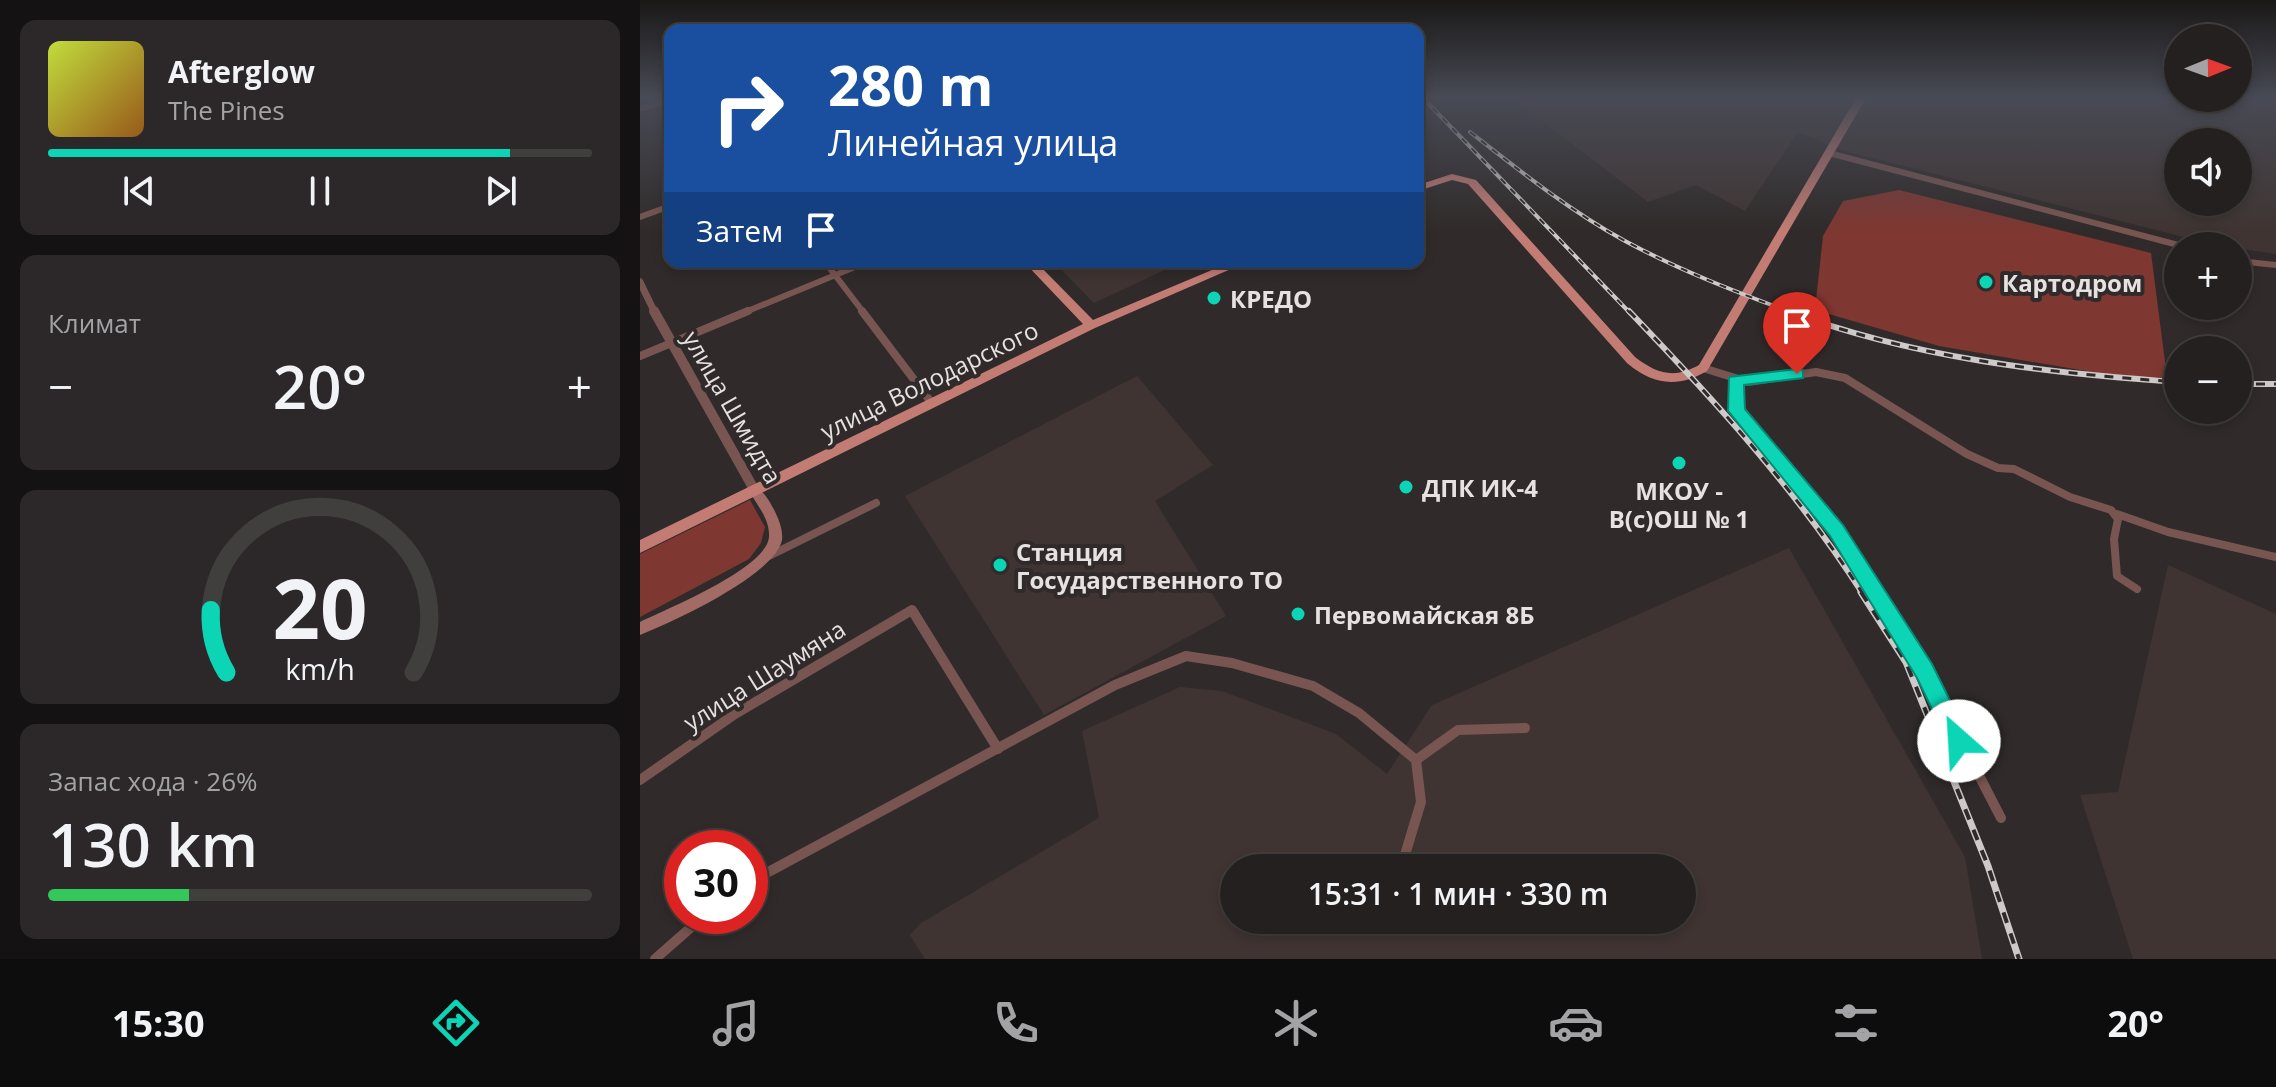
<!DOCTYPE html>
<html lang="ru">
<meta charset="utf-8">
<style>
:root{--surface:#242020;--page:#2c2829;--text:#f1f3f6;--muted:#a3a3a5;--line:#413e3e;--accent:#0bd5b5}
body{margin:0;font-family:"Open Sans",sans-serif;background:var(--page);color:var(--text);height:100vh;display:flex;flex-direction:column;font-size:30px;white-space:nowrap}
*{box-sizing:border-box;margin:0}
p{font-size:26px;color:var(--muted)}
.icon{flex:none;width:44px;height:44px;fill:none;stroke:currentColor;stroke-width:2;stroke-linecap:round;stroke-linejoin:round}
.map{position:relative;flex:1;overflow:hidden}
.sheet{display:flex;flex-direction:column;gap:20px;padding:20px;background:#141212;width:640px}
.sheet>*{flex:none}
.guide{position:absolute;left:24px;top:24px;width:760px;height:244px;border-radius:16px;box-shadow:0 4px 12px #0003,0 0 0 2px var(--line);background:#1a4fa0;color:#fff;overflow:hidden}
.needle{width:52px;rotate:89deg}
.tools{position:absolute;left:1524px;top:24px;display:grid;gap:16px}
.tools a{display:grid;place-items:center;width:88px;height:88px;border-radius:50%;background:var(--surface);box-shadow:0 4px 12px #0003,0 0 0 2px var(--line);font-size:40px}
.speed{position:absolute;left:24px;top:830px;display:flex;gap:16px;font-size:40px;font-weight:700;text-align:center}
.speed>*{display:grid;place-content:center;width:104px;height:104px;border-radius:50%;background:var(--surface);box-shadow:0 4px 12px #0003,0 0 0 2px var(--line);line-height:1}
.speed .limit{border:12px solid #d22;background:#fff;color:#111}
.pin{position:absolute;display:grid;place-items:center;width:68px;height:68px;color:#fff;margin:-82px -34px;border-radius:50% 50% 50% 0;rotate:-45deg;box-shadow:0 0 8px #0007}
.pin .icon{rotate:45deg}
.me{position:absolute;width:88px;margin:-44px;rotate:334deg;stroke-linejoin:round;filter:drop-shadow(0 0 6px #0008)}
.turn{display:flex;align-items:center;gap:28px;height:168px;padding:0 32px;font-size:36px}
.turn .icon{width:104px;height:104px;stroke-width:2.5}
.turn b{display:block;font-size:56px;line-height:68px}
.then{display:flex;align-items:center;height:76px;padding:0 32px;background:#0003;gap:16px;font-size:30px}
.big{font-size:60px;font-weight:600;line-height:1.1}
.sheet .tile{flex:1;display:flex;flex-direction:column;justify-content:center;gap:12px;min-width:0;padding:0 28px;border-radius:16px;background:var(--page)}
.sheet .dial{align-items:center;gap:0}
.dial svg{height:208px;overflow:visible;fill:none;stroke:var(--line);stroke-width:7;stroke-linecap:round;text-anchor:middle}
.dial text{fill:var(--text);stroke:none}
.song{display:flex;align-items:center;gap:24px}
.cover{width:96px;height:96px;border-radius:12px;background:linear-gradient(135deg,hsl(70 70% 55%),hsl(30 70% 35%))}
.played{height:8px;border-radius:4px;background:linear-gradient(90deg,var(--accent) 85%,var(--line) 85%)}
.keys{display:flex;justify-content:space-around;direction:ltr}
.heat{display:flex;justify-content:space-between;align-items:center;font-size:44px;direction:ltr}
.charge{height:12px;border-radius:6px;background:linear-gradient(90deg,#34c759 26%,var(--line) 0)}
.trip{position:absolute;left:580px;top:854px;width:476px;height:80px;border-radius:40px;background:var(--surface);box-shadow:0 4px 12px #0003,0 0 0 2px var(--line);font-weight:600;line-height:80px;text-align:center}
.menu{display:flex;height:128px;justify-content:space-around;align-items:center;background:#0e0d0d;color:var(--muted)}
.menu .icon{width:56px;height:56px}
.menu .on{color:var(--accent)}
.menu b{font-size:36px;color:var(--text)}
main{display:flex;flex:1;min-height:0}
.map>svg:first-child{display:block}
.built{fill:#3f3432;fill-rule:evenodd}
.green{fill:#7f3731}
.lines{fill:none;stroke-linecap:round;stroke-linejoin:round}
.minor-far2{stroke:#785551;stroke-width:6}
.minor-far1{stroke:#785551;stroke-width:8}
.minor{stroke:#785551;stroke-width:10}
.tertiary-far1{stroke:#785551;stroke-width:7}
.tertiary{stroke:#785551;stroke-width:10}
.secondary{fill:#a26b65;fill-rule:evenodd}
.primary{fill:#c37c74;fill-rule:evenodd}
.rail-far2-casing{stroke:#cecac9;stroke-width:4}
.rail-far1-casing{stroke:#cecac9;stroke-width:6}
.rail-casing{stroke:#cecac9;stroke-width:7}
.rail-far2{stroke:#302b2a;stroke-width:2;stroke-dasharray:7;stroke-linecap:butt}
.rail-far1{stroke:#302b2a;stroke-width:3;stroke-dasharray:9;stroke-linecap:butt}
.rail{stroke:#302b2a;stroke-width:4;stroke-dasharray:11;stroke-linecap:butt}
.route{fill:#0bd5b5;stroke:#078a76;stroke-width:2}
.poi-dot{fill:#0bd5b5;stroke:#302b2a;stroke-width:3}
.labels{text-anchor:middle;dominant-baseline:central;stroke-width:8;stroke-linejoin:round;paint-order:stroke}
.poi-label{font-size:24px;font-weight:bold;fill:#e6e2e1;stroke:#302b2a;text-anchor:start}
.street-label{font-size:24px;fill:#e6e2e1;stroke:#302b2a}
</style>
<main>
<section class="sheet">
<div class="tile">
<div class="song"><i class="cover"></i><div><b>Afterglow</b><p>The Pines</p></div></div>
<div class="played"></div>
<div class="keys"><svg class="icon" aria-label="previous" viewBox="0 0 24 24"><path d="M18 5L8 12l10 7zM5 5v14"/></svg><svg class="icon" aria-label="pause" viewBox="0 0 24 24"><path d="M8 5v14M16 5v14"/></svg><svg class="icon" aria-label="next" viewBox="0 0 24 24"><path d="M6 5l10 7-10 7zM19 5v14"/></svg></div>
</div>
<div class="tile"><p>Климат</p>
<div class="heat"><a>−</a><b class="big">20°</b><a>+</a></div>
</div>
<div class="tile dial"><svg viewBox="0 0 100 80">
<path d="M14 69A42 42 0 1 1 86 69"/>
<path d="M14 69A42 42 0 0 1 8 45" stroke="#0bd5b5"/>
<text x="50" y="56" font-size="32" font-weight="700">20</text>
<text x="50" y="72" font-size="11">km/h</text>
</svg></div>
<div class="tile"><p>Запас хода · 26%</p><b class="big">130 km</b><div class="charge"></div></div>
</section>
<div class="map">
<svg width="1636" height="959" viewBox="0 0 1636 959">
<rect width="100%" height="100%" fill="#302b2a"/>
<g class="built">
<path d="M872,98h764v156l-61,-9 -370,-94 -47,-19 -53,79 -49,-26 -48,17zM1538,142h60v60h-60z"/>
<path d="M414,262h128l-88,41z"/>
<path d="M497,376l76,89 -58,36 71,115 -182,99 -139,-219z"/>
<path d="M1149,548l176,309 17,102h-1057l-15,-24 11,-12 178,-105 -17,-87 98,-44 42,4 114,43 51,40 45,-69zM594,868h448v52h-448z"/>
<path d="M1528,565l108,49v345h-143l-53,-164 38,-3z"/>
</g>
<g class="green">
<path d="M1259,190l252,63 17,132 -229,-39 -124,-36 8,-74 20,-35z"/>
<path d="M110,500l15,27 -4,16 -12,16 -109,58v-63z"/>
</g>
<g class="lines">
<g class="minor-far2">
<path d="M0,109l30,-9"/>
<path d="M1189,153l353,93"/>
<path d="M0,217l30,-11"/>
<path d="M1598,261l38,4"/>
<path d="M185,262l39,51"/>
<path d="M103,313l124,-51"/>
</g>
<g class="minor-far1">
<path d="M222,311l69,91"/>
<path d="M0,356l108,-45"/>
<path d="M1063,368l45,14 68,-10 29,6 122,76 31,14 16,1 56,28 41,13 7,9 -4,20 3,37 20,13"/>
<path d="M1095,381l1,30 55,60 88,123"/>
<path d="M1477,514l51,18 108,25"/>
<path d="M129,556l107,-53"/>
</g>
<g class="minor">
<path d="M1237,592l48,79 76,147"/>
<path d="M776,760l42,-30 67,-2"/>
<path d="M0,780l95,-66 177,-104 86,139"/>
<path d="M110,882l365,-197 71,-29 46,7 81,23 46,27 57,47 5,42 -20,66"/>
<path d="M15,959l49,-43"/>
</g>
<path class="tertiary-far1" d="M0,282l15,31"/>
<path class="tertiary" d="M14,311l101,180"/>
<path class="secondary" d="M115,486c10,6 17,19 22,30 3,7 6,16 5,24 -7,35 -109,82 -142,95v-13c27,-13 127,-54 129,-85 1,-18 -12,-32 -20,-46l2,-3z"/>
<g class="primary">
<path d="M1216,98h10l-159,273c-29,17 -54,14 -80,-8l-159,-179 -16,-4 -34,11v-6l34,-11 24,6 159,177c22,17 39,22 64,8z"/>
<path d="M384,262h12l57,58 138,-58h16l-152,66 -455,225v-13l443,-216z"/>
</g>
<defs>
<g id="rail-far2">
<path d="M783,98l207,215"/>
<path d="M830,132c50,39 99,78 155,109 54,29 111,51 168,72"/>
</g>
<g id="rail-far1">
<path d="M989,311c86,90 166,177 234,283"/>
<path d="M1148,311c124,47 259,62 390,71"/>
<path d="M1598,384h38"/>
</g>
<path id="rail" d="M1221,592l45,70 82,204 31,93"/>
</defs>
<use href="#rail-far2" class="rail-far2-casing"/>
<use href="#rail-far1" class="rail-far1-casing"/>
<use href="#rail" class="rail-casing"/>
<use href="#rail-far2" class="rail-far2"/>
<use href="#rail-far1" class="rail-far1"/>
<use href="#rail" class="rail"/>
</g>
<linearGradient id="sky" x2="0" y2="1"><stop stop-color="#1a1817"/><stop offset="0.42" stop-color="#484a55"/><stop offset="1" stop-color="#484a55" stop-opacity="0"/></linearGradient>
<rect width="1636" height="232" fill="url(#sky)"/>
<path class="route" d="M1157,369l6,1v8l-59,7 1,24 98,116 89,139 38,77 -3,7 -8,3 -8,-3 -34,-70 -87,-142 -102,-125 1,-34z"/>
<g class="poi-dot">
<circle cx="1346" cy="282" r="8"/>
<circle cx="574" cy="298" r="8"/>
<circle cx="1039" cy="463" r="8"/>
<circle cx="766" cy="487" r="8"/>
<circle cx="360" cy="565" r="8"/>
<circle cx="658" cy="614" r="8"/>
</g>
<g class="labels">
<g class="poi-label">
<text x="1362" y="282">Картодром</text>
<text x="590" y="298">КРЕДО</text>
<text x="782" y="487">ДПК ИК-4</text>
<text x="1039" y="490" text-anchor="middle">МКОУ -<tspan x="1039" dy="28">В(с)ОШ № 1</tspan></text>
<text x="376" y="551">Станция<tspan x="376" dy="28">Государственного ТО</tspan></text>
<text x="674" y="614">Первомайская 8Б</text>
</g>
<g class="street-label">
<text transform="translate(289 380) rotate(-26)">улица Володарского</text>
<text transform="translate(93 407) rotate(60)">улица Шмидта</text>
<text transform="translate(124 675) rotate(-32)">улица Шаумяна</text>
</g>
</g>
</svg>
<div class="tools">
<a><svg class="needle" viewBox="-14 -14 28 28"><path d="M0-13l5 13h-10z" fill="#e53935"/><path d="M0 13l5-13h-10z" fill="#a3a3a5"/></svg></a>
<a><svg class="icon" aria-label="sound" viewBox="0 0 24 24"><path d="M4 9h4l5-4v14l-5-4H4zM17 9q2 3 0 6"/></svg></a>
<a>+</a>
<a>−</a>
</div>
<div class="speed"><div class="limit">30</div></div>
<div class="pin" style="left:1157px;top:374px;background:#d93025"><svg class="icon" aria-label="arrive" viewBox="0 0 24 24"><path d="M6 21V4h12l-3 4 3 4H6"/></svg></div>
<svg class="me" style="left:1319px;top:741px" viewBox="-20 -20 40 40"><circle r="19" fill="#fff"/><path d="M0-13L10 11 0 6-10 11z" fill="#0bd5b5"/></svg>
<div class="trip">15:31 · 1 мин · 330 m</div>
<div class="guide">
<div class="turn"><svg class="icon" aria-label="right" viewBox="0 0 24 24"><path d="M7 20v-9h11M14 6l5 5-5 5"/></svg><div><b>280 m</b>Линейная улица</div></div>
<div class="then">Затем<svg class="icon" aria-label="arrive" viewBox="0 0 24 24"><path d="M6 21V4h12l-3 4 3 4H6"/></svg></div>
</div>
</div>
</main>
<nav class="menu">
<b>15:30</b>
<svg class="icon on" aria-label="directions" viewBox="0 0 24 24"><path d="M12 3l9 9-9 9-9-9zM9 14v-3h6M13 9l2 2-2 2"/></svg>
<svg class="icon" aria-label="music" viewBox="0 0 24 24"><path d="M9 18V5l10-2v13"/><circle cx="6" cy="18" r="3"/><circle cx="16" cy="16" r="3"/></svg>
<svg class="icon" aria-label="phone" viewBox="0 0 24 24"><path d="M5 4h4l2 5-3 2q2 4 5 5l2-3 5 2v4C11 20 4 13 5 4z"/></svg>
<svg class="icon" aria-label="climate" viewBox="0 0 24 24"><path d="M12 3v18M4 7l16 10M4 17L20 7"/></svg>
<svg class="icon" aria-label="car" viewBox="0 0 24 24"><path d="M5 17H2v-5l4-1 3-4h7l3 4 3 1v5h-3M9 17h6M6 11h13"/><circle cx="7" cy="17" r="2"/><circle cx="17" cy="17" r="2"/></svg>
<svg class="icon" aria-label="filters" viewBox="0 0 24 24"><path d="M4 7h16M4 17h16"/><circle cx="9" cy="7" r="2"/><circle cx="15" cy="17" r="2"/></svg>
<b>20°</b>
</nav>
